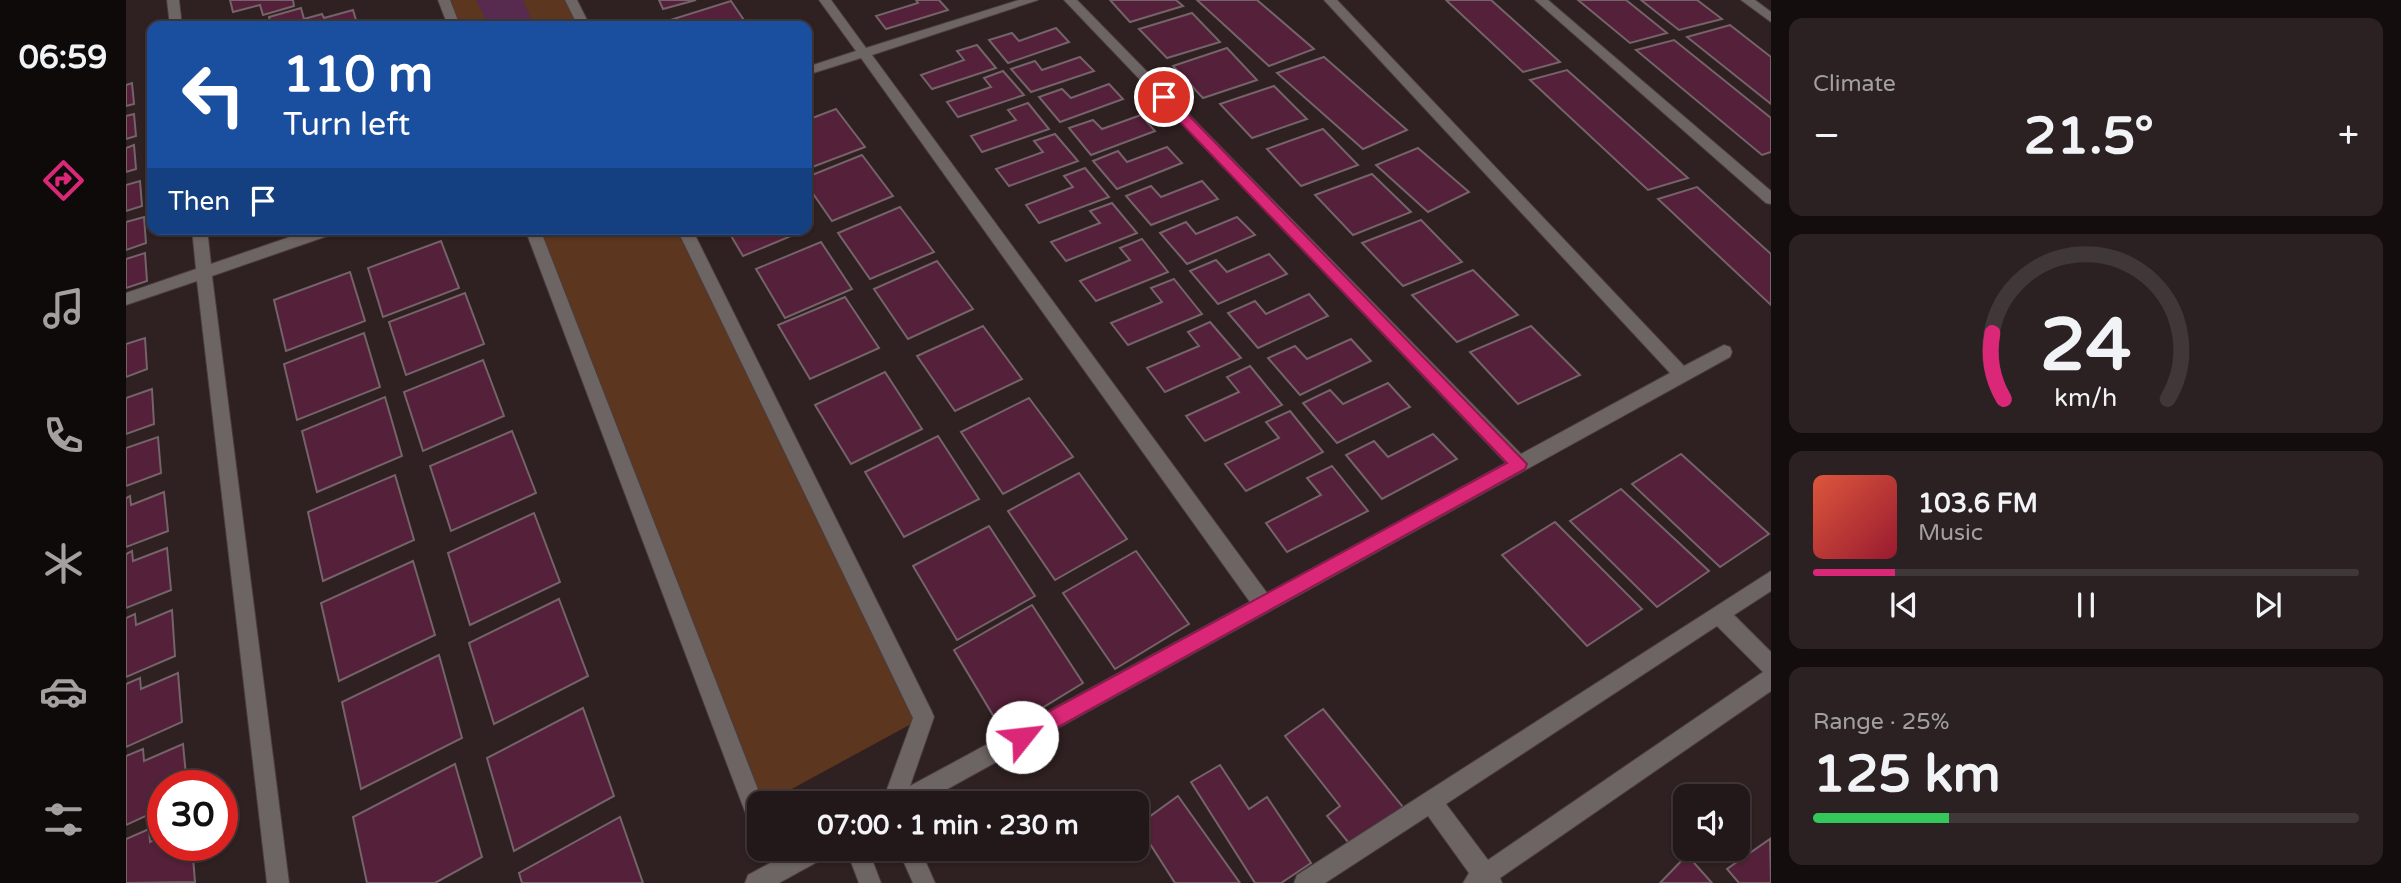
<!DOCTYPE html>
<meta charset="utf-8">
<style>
:root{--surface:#231819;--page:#2b2122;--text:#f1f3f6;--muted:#a3a0a2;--line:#403738;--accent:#db2777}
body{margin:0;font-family:"Varela Round",sans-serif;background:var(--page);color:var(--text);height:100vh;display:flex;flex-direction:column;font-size:26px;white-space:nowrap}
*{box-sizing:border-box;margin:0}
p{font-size:23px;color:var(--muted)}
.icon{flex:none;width:38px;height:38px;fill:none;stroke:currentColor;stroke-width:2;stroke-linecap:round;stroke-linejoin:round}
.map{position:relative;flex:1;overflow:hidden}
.panel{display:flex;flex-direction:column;gap:18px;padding:18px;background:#130d0e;width:630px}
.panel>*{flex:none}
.banner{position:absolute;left:21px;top:21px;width:665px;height:214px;border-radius:14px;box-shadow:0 2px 5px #0004,0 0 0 2px var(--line);background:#1a4fa0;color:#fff;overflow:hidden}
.fabs{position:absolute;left:1547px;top:784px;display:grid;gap:14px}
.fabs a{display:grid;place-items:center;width:77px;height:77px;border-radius:14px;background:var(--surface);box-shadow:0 2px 5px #0004,0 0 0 2px var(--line);font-size:35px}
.speed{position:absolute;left:21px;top:770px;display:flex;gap:14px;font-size:35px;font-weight:700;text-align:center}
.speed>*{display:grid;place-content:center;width:91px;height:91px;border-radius:50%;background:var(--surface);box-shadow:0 2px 5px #0004,0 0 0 2px var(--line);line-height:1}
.speed .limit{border:10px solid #d22;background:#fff;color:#111}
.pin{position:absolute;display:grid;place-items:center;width:60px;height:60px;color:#fff;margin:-30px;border:4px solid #fff;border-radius:50%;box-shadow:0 2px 7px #0007}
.me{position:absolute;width:77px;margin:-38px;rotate:61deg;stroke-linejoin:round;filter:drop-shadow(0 0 5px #0008)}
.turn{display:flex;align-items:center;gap:24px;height:147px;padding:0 21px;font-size:32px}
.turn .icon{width:91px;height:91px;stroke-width:2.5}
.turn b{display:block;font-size:49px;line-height:60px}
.then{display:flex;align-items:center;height:66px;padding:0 21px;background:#0003;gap:14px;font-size:26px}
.big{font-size:52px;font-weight:700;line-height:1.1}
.panel .widget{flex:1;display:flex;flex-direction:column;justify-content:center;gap:10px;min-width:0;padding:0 24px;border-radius:14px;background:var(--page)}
.panel .dial{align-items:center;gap:0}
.dial svg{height:182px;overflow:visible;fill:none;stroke:var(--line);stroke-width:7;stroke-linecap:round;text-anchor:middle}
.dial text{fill:var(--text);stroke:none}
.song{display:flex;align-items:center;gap:21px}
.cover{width:84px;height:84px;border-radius:10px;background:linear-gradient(135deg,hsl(10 70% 55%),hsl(350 70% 35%))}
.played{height:7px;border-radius:4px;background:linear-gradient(90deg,var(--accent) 15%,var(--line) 15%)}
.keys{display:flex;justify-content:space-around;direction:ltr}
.heat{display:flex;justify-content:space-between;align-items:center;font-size:38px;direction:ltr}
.charge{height:10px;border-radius:5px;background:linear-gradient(90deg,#34c759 25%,var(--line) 0)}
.trip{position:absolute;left:621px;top:791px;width:402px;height:70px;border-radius:14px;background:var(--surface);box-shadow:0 2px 5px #0004,0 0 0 2px var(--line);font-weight:700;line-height:70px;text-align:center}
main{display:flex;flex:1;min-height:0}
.menu{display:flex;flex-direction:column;width:126px;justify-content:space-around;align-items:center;background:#0e0a0a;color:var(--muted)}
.menu .icon{width:49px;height:49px}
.menu .on{color:var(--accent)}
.menu b{font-size:32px;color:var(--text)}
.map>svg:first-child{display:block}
.green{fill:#5c361e}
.water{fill:#572b4f}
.building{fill:#552039;stroke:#746369;stroke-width:2}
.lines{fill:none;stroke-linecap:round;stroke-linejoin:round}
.minor-casing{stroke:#4b3d3e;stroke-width:2}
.minor{fill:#6d6564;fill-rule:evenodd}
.route{fill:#db2777;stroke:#8e194d;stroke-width:2}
</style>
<main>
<nav class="menu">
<b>06:59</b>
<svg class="icon on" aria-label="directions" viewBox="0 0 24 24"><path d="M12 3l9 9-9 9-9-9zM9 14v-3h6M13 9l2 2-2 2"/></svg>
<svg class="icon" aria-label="music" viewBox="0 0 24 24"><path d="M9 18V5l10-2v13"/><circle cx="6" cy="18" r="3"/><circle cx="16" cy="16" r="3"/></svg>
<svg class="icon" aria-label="phone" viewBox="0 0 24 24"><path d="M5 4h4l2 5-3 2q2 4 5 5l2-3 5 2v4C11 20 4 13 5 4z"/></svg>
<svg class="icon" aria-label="climate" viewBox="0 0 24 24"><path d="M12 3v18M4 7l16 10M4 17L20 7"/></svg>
<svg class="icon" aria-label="car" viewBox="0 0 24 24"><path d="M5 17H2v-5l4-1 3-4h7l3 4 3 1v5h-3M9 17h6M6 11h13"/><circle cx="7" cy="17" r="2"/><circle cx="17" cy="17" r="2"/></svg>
<svg class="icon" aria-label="filters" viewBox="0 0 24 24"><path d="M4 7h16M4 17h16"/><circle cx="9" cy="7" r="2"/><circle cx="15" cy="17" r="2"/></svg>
</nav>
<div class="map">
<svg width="1645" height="883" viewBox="0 0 1645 883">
<rect width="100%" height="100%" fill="#2f2021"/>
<g class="green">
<path d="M318,0h127l13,26h-130z"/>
<path d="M406,229h152l240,488 -158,86h-6z"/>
</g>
<path class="water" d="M350,0h47l11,26h-45z"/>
<g class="building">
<path d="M104,0h63l1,6 -31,9 -3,-10 -27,7z"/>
<path d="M533,0h37l-33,9z"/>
<path d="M790,0h23l9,10 -62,19 -10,-13 42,-13z"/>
<path d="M984,0h66l7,6 -53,16z"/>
<path d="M1071,0h60l57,49 -45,17z"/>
<path d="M1320,0h45l69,62 -37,10z"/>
<path d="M1452,0h48l41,33 -37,10z"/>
<path d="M1515,0h56l25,19 -43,11z"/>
<path d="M605,1l17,25h-78l-3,-5z"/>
<path d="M175,8l3,11 18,-5 2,4 29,-8 3,10 -23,6h-62l-2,-9z"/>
<path d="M1066,13l28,29 -53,16 -28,-29z"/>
<path d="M1604,25l41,32v47l-84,-67z"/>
<path d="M930,28l13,14 -61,21 -19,-23 23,-7 7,8z"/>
<path d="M1548,40l97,78v34l-9,3 -126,-105z"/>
<path d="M851,45l19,23 -64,21 -11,-14 43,-15 -7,-9z"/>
<path d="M1101,48l30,32 -54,18 -30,-32z"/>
<path d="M954,57l14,14 -63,21 -20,-23 24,-8 7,9z"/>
<path d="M1198,57l83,73 -44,19 -86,-76z"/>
<path d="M1441,70l121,108 -40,12 -118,-110z"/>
<path d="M877,71l21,24 -66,22 -11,-15 44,-15 -7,-9z"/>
<path d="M6,83l2,21 -8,2v-21z"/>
<path d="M983,84l14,15 -63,23 -21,-25 23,-8 9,9z"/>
<path d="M1148,86l33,33 -55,19 -32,-34z"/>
<path d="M902,103l21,26 -67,23 -11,-16 45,-16 -8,-10z"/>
<path d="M710,109l29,38 -58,22v-49z"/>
<path d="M8,114l2,22 -10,3v-23z"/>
<path d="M1015,115l14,16 -64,24 -22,-27 24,-8 9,9z"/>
<path d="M1197,129l35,36 -57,21 -34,-37z"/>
<path d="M929,134l23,27 -69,25 -13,-17 47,-17 -9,-11z"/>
<path d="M8,145l2,24 -10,3v-24z"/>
<path d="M1041,147l15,16 -65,26 -24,-28 25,-10 9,11z"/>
<path d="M1292,148l51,44 -41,20 -52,-47z"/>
<path d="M736,155l31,41 -61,25 -25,-36v-8z"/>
<path d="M959,168l24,29 -70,26 -13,-18 47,-18 -9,-11z"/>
<path d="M1246,174l39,38 -58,23 -38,-40z"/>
<path d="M14,181l2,25 -16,5v-26z"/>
<path d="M1076,181l16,18 -67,26 -25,-29 25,-10 10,11z"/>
<path d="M1571,187l74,67v51l-113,-106z"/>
<path d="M986,203l25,30 -71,28 -15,-19 49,-19 -10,-12z"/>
<path d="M774,207l34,45 -64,27 -32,-46z"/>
<path d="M18,217l2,26 -20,7v-28z"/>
<path d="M1111,217l18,18 -68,29 -27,-31 26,-11 10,12z"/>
<path d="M1295,220l41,42 -59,24 -41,-43z"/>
<path d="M681,228l1,1 -65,27 -16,-27z"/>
<path d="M1016,239l26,33 -72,29 -16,-20 50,-21 -10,-12z"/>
<path d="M315,241l18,47 -76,29 -15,-49z"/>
<path d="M695,242l31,47 -67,29 -29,-49z"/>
<path d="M19,253l2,28 -21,7v-29z"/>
<path d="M1143,254l18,20 -69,30 -28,-33 26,-11 11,12z"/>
<path d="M811,261l36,48 -65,30 -34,-50z"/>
<path d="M1347,270l45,45 -61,27 -45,-47z"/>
<path d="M224,272l15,49 -79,30 -12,-51z"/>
<path d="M1048,279l28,35 -74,31 -17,-22 51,-21 -11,-14z"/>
<path d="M339,293l19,51 -78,31 -17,-53z"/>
<path d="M1183,294l19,22 -70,32 -30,-35 27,-12 11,13z"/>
<path d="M719,297l34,51 -69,31 -32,-54z"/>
<path d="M1084,322l31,36 -76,34 -18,-24 52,-22 -11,-14z"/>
<path d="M857,326l39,53 -67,32 -38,-55z"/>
<path d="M1405,326l49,49 -62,29 -48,-52z"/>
<path d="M238,333l16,54 -83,33 -13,-56z"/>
<path d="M19,338l2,31 -21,8v-33z"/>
<path d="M1225,339l20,22 -71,34 -32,-37 27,-12 12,13z"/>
<path d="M357,360l21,56 -81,35 -19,-59z"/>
<path d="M1124,366l32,39 -77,36 -19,-25 53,-24 -12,-15z"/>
<path d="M759,372l37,57 -71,35 -36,-59z"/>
<path d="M1262,383l22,24 -73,36 -34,-40 27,-13 13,14z"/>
<path d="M26,389l2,35 -28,10v-36z"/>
<path d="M259,397l17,59 -85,36 -15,-61z"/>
<path d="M903,398l44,59 -70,37 -42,-62z"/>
<path d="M1164,411l33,41 -77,39 -21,-27 54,-26 -13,-16z"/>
<path d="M386,431l24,62 -85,38 -21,-65z"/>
<path d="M1307,434l24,25 -75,40 -36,-44 28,-14 14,16z"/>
<path d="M812,436l41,63 -75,38 -39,-65z"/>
<path d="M32,437l3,36 -35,13v-38z"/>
<path d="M1555,454l88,80 -49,33 -88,-83z"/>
<path d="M1206,466l36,45 -81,41 -21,-29 55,-28 -14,-17z"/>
<path d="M953,473l48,66 -72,41 -47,-69z"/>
<path d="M269,475l19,65 -91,41 -15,-69z"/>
<path d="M1495,489l88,82 -52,36 -87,-86z"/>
<path d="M38,492l4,39 -42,16v-49l4,-2 1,9z"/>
<path d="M408,513l26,69 -90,43 -22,-72z"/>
<path d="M1429,522l87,87 -55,37 -85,-91z"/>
<path d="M863,526l46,70 -78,44 -44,-74z"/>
<path d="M41,548l4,42 -45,18v-54l6,-3 1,10z"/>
<path d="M1010,551l53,73 -74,45 -52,-76z"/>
<path d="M287,561l22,74 -96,46 -18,-78z"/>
<path d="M433,599l29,77 -94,48 -25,-81z"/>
<path d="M906,605l51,78 -80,49 -49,-82z"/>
<path d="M46,610l3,46 -49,21v-59l9,-4 1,11z"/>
<path d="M313,655l23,83 -101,51 -19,-87z"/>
<path d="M52,673l4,49 -56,25v-63l14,-6 1,11z"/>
<path d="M457,708l31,88 -100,55 -27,-93z"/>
<path d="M1197,709l80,98 -51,40 -25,-31 13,-10 -55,-70z"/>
<path d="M57,744l4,42h-24v22l-37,17v-69l17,-7 1,12z"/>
<path d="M329,764l27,93 -47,26h-68l-14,-66z"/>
<path d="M1094,765l29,44 18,-12 44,66 -30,20h-26l-64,-101z"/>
<path d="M1052,796l62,87h-65l-37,-58z"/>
<path d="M494,817l23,66h-121l-3,-10z"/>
<path d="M23,829l1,13 13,-6v9h29l3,37 -69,1v-44z"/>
<path d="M1644,839l1,44h-32l-12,-14z"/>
<path d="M1561,855l25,28h-52z"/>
</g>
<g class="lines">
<defs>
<g id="minor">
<path d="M41,0h12l3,26h-12z"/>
<path d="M312,0h12l10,26h-12z"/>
<path d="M439,0h12l13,26h-12z"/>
<path d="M693,0h12l35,48 153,-48h19l-166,55 395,538 239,-130 -442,-463h13l444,454 149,-81 -346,-373h13l347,366 40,-21 6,2 2,5 -2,5 -808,446h-40l31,-85 -236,-489h15l239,481 3,7 -24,69 340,-184 -389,-544 -54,17v-8l49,-16z"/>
<path d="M1409,0h13l223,191v13l-5,-1z"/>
<path d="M1615,0h14l16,12v10z"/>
<path d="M66,229h15l4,35 102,-35h25l-2,4 -124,43 77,607h-22l-70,-602 -71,24v-12l70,-24z"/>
<path d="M399,229h15l222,571 6,3h-8v18l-13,-4 -3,-8z"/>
<path d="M1645,571v20l-37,24 37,37v39l-271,187 2,5h-39l6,-10 -41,-57 -103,67h-31l3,-8zM1591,626l46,46 -275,188 -42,-56z"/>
<path d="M670,849h33l-3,8 -47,26h-34l3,-8z"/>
<path d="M720,849h22l13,34h-22z"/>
<path d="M772,849h22l15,34h-22z"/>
</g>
</defs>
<use href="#minor" class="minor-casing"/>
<use href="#minor" class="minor"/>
</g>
<path class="route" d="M1038,93l4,1 359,370 -2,5 -503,278 -7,-3 -3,-7 3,-7 492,-267 -348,-363v-6z"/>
</svg>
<div class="fabs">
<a><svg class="icon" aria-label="sound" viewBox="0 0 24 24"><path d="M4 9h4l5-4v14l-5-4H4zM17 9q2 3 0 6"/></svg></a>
</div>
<div class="speed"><div class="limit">30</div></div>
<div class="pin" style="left:1038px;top:97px;background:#d93025"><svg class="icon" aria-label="arrive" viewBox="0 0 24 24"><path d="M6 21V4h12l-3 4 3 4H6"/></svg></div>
<svg class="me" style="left:896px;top:737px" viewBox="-20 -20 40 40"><circle r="19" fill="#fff"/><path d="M0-13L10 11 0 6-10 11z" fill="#db2777"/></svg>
<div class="trip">07:00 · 1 min · 230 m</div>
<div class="banner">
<div class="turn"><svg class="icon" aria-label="left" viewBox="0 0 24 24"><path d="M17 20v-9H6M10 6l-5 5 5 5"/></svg><div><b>110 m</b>Turn left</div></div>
<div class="then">Then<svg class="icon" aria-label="arrive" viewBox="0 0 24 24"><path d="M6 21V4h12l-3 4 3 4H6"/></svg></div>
</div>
</div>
<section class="panel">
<div class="widget"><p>Climate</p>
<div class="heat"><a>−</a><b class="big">21.5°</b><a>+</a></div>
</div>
<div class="widget dial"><svg viewBox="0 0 100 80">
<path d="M14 69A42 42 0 1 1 86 69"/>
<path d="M14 69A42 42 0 0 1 9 40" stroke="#db2777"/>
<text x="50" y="56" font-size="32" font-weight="700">24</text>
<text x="50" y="72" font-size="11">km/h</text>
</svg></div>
<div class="widget">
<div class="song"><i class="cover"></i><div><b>103.6 FM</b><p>Music</p></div></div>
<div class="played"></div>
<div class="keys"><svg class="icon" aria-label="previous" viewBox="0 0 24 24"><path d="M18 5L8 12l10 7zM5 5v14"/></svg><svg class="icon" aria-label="pause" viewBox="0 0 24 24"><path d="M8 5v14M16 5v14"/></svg><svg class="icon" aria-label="next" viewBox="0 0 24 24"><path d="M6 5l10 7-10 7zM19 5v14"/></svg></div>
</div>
<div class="widget"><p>Range · 25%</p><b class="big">125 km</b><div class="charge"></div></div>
</section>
</main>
